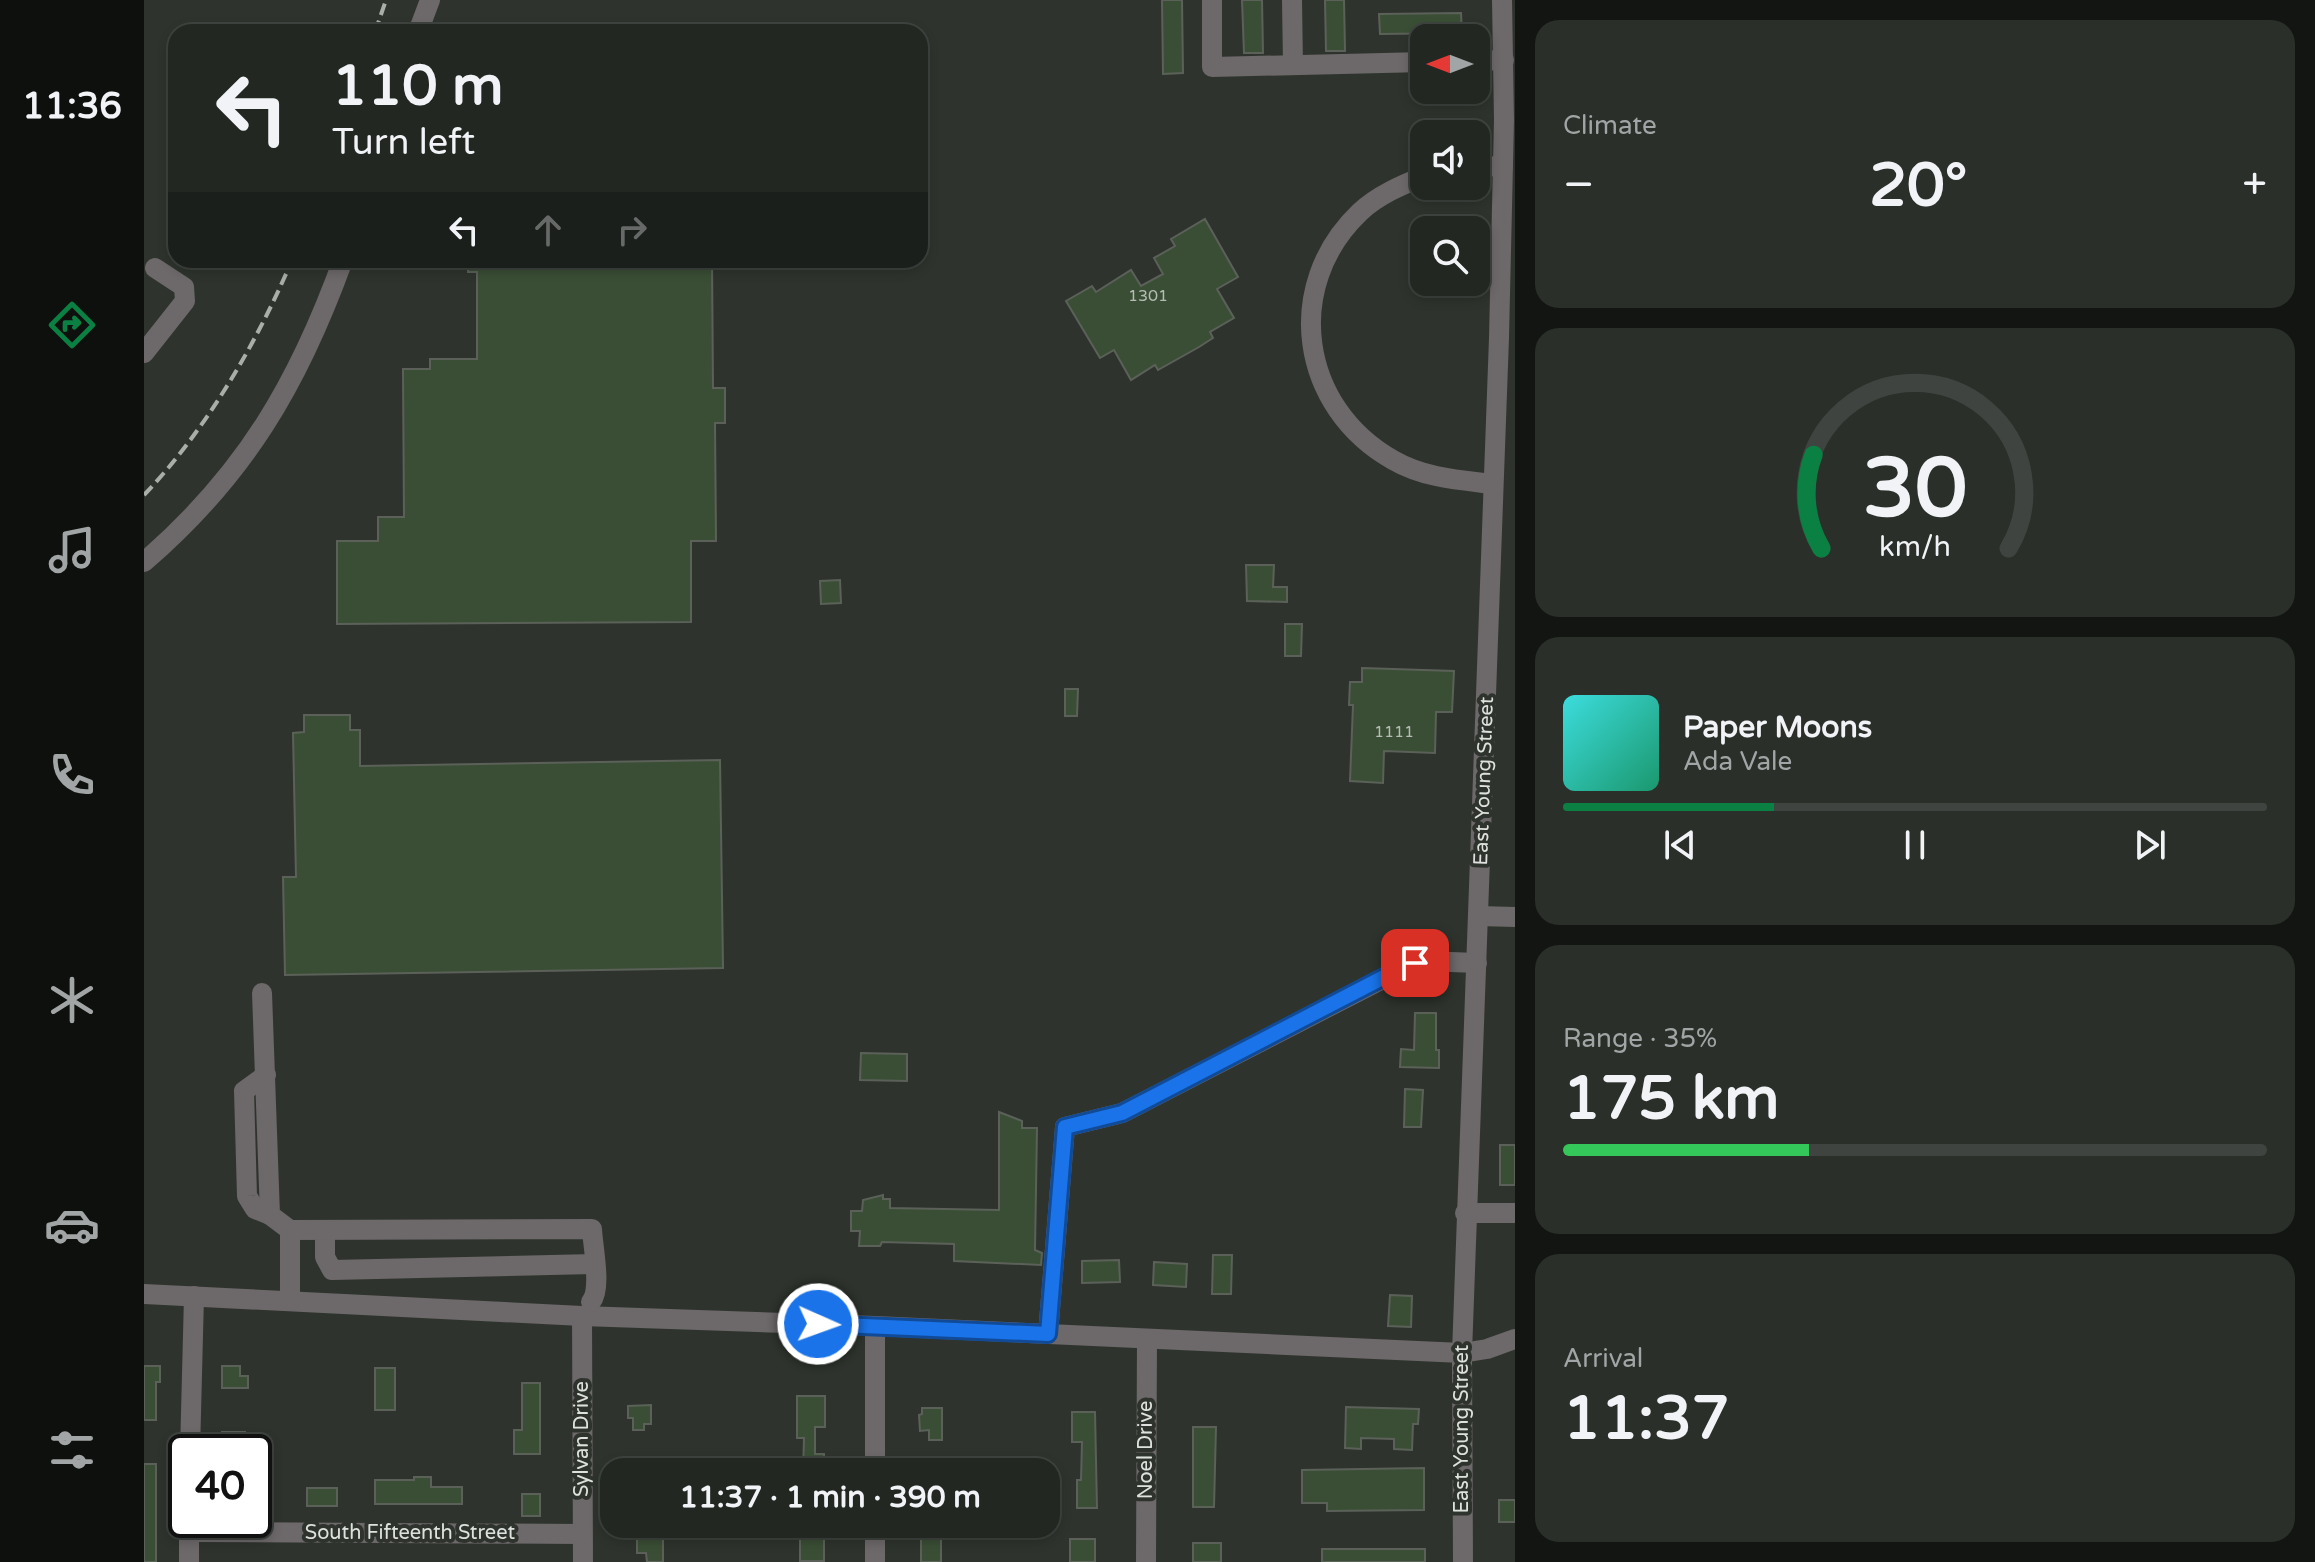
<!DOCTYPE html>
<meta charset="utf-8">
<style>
:root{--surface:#222722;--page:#2a2f2a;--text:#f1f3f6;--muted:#a2a5a5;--line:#3f4440;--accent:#0b8043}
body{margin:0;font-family:"Varela Round",sans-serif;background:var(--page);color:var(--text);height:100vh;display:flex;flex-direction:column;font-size:30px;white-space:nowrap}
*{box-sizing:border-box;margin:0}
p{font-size:26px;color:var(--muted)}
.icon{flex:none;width:44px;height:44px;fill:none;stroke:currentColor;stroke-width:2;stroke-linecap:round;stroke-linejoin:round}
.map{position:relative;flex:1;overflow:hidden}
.panel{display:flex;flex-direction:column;gap:20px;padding:20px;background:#131513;width:800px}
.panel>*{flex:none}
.banner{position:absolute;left:24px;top:24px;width:760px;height:244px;border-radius:24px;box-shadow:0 4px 12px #0003,0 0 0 2px var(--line);background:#222722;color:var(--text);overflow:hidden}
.needle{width:52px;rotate:270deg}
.buttons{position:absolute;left:1266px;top:24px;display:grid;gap:16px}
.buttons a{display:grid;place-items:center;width:80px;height:80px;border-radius:16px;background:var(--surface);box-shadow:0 4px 12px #0003,0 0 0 2px var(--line);font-size:40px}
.speed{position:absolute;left:24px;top:1434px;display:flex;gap:16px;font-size:40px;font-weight:700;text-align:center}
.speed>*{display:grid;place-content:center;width:104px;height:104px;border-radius:50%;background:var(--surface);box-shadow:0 4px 12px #0003,0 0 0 2px var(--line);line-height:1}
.speed .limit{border:4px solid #111;border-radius:12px;background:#fff;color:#111}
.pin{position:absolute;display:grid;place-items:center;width:68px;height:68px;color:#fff;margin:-34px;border-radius:16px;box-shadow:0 4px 12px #0006}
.me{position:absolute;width:88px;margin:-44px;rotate:92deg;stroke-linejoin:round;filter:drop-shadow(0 0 6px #0008)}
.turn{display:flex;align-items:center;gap:28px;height:168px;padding:0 32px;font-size:36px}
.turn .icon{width:104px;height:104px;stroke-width:2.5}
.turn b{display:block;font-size:56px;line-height:68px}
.lanes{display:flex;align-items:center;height:76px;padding:0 32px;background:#0003;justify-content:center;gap:40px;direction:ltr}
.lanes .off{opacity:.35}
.big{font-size:60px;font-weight:700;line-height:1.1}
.panel .tile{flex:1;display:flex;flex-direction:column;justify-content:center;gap:12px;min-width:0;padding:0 28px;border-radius:24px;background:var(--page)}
.panel .dial{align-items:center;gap:0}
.dial svg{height:208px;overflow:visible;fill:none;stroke:var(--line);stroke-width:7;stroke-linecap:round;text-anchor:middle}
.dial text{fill:var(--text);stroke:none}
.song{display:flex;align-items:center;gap:24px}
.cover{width:96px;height:96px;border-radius:12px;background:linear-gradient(135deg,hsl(180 70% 55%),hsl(160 70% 35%))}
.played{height:8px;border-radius:4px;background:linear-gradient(90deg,var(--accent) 30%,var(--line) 30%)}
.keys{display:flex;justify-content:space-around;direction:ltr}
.heat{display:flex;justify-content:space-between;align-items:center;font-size:44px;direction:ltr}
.charge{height:12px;border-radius:6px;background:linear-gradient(90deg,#34c759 35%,var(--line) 0)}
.trip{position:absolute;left:456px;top:1458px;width:460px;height:80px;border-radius:24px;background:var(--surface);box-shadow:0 4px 12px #0003,0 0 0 2px var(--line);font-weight:700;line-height:80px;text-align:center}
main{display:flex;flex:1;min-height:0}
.tab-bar{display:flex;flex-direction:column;width:144px;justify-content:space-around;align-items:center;background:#0e100e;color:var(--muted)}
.tab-bar .icon{width:56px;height:56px}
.tab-bar .on{color:var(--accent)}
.tab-bar b{font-size:36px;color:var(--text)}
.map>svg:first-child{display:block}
.building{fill:#3a4e35;stroke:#5b6159;stroke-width:2}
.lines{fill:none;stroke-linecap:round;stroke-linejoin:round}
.minor{stroke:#6d686a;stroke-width:20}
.rail{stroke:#aaaea9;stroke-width:4;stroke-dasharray:12 6;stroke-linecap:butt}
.route-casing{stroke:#114b97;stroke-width:20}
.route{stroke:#1a73e8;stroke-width:14}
.labels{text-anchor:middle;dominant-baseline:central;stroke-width:8;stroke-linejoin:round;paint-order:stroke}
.number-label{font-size:16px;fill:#b5bcb3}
.street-label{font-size:20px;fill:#dee1dd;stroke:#2e342d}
</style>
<main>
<nav class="tab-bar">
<b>11:36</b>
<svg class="icon on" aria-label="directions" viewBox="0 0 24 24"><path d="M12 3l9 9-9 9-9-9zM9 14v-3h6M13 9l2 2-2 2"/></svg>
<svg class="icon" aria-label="music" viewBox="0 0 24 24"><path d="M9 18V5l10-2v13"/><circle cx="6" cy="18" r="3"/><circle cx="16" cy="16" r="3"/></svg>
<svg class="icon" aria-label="phone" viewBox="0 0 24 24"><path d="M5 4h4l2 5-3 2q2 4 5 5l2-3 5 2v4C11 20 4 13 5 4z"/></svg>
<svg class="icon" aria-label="climate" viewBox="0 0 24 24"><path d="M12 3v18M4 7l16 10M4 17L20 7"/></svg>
<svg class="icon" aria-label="car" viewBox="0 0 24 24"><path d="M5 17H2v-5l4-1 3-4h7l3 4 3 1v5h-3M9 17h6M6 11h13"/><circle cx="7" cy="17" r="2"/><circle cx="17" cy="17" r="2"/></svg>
<svg class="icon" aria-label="filters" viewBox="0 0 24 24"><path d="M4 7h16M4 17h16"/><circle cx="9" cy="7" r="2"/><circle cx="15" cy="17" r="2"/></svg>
</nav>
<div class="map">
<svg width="1371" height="1562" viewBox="0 0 1371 1562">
<rect width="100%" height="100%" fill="#2e342d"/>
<g class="building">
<path d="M1018,0h20l1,73 -20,1z"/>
<path d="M1098,0h20l1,53h-19z"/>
<path d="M1181,0h19l1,51h-19z"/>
<path d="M1317,13l1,20 -82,1 -1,-20z"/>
<path d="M1061,219l33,58 -21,12 17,29 -24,14 3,6 -14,9 -41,23 -3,-5 -24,15 -17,-30 -14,8 -34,-57 26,-15 4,6 35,-22 10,16 22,-12 -9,-16 21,-12 -4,-7z"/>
<path d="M324,260h244l1,128h12v35h-10l1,118h-25v81l-354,2v-83h41v-24h26l-1,-148h27v-10h47v-87h-9z"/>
<path d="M1102,565h28l-1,22h14v15l-40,-1z"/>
<path d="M696,580l1,23 -20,1 -1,-23z"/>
<path d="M1141,624h17l-1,32h-16z"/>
<path d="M1218,668l92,3 -2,41h-16l-1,41 -51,-2 -1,32 -33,-2 3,-76h-4l1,-23h12z"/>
<path d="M921,689h13l-1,27h-12z"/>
<path d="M160,715h46v15h10v36l360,-6 3,208 -438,7 -2,-98h13l-3,-144 11,-1z"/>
<path d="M1271,1013h21v37h3v18l-39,-1 1,-18 13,1z"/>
<path d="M717,1053l46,1v27l-47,-1z"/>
<path d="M1261,1089l18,1 -2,37h-17z"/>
<path d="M855,1112l23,9v7h15l-2,122 7,3 -1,12 -87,-4v-17l-72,-2 -2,4h-21l1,-15h-9v-20h11l1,-11 20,-5v4h7v9l109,2z"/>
<rect x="1356" y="1145" width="15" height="40"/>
<path d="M1069,1255h19l-1,39h-19z"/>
<path d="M975,1260l1,22 -38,1v-22z"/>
<path d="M1010,1262l33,2 -1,23 -33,-2z"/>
<path d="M1246,1295l22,1 -1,31 -23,-1z"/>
<path d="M0,1366h16v16h-4v38h-12z"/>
<path d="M78,1366h18v10h8v12h-26z"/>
<rect x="231" y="1368" width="20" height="42"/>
<path d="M378,1383h18v71h-26v-24h8z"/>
<path d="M653,1396h28v31h-10v27h9v18h-21l1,-34h-7z"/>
<path d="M507,1405v19h-7v6h-11v-12h-5v-12z"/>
<path d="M1202,1407l73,2 -1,15h-5l-1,26 -18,-1v-10l-33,-1v11l-16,-1z"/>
<path d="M778,1408h20v32h-13v-10l-9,1 -1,-16 3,-1z"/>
<path d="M928,1412h23l2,96h-20v-28h4l1,-38h-10z"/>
<path d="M1049,1427h23l-2,80h-21z"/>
<rect x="78" y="1432" width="23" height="20"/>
<rect x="0" y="1464" width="12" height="98"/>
<path d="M1280,1468v42l-97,1v-8h-25v-33z"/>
<path d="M270,1477h17v10h31v17h-87v-24h39z"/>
<rect x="163" y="1488" width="30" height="18"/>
<rect x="378" y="1494" width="18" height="22"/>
<rect x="1355" y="1500" width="16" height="22"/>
<path d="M493,1524h42v14h-16v24h-16l-1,-9h-9z"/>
<rect x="777" y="1530" width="20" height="32"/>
<rect x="656" y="1532" width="24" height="29"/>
<rect x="926" y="1539" width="25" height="23"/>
<rect x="1049" y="1543" width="28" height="19"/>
<rect x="1178" y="1549" width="103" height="13"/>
</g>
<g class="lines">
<g class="minor">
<path d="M1068,0v67l212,-5"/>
<path d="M1148,0l1,65"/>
<path d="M274,32l12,-32"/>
<path d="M1332,61l28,-1"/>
<path d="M1332,167l27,-1"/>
<path d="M1280,176c-22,9 -46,19 -64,36 -78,74 -60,196 33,248 31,18 66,20 100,24"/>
<path d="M0,353l41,-52 -1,-14 -29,-19"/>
<path d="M0,562c101,-87 154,-178 199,-302"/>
<path d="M1335,916l36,1"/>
<path d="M118,993l8,222 20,15"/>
<path d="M122,1075l-22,16 3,105 8,13 15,6"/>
<path d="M1321,1213h50"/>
<path d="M181,1230v27l7,13 262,-6"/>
<path d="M0,1294l438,22 293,10 587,27 25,-4 28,-10"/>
<path d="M146,1301v-71l302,-1c1,20 10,60 -1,73"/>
<path d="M438,1316l1,246"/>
<path d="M731,1326v146"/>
<path d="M904,1334l17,-207 57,-14 284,-146 19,-6 52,2"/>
<path d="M46,1452l4,-156"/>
<path d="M731,1524v38"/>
<path d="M45,1532l393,2"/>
<path d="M45,1562v-40"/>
<path d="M1002,1562l1,-223"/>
<path d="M1319,1562l-1,-209 37,-1015 5,-218 -2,-120"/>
</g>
<g class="rail">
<path d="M231,32l11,-32"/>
<path d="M0,495c62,-65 113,-152 148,-235"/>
</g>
</g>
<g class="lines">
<defs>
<path id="route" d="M674,1324l230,10 17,-207 57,-14 266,-138 27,-12"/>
</defs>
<use href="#route" class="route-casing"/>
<use href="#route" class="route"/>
</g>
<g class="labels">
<g class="number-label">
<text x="1004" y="296">1301</text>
<text x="1250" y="732">1111</text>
</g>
<g class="street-label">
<text transform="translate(1340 781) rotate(-88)">East Young Street</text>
<text transform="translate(1318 1429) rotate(-90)">East Young Street</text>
<text transform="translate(438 1439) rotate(-90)">Sylvan Drive</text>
<text transform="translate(1002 1450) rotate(-90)">Noel Drive</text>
<text x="266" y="1533">South Fifteenth Street</text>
</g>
</g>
</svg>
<div class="buttons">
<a><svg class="needle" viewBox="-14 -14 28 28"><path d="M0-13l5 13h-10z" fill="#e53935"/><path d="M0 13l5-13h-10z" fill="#a2a5a5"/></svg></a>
<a><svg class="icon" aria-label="sound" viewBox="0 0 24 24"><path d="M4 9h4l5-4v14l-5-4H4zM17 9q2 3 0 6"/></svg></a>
<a><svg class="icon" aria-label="search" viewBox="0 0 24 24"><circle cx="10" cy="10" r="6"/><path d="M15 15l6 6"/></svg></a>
</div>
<div class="speed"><div class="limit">40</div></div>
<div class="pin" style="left:1271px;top:963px;background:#d93025"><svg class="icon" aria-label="arrive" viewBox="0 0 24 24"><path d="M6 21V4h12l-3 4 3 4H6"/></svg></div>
<svg class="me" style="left:674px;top:1324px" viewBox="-20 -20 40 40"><circle r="17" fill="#1a73e8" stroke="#fff" stroke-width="3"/><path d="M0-11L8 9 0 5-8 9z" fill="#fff"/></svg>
<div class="trip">11:37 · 1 min · 390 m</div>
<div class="banner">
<div class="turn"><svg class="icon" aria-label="left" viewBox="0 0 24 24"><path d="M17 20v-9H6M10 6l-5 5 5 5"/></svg><div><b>110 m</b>Turn left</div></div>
<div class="lanes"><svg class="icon" aria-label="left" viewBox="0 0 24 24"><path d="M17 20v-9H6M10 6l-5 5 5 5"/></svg><svg class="icon off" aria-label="ahead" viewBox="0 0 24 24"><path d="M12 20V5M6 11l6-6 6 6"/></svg><svg class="icon off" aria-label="right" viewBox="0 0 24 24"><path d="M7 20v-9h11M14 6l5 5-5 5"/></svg></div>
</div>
</div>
<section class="panel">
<div class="tile"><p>Climate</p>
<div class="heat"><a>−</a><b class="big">20°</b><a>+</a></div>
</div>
<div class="tile dial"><svg viewBox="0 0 100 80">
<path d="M14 69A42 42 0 1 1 86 69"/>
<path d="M14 69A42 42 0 0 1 11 33" stroke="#0b8043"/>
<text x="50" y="56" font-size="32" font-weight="700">30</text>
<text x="50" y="72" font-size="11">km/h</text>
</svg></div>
<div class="tile">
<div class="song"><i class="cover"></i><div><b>Paper Moons</b><p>Ada Vale</p></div></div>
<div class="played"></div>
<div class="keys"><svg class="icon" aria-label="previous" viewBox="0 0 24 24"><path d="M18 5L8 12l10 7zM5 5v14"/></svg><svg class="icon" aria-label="pause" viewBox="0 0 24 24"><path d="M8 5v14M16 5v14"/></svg><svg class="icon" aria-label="next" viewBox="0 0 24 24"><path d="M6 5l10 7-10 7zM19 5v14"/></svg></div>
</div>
<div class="tile"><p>Range · 35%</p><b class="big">175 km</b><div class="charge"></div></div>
<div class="tile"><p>Arrival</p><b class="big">11:37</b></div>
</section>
</main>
